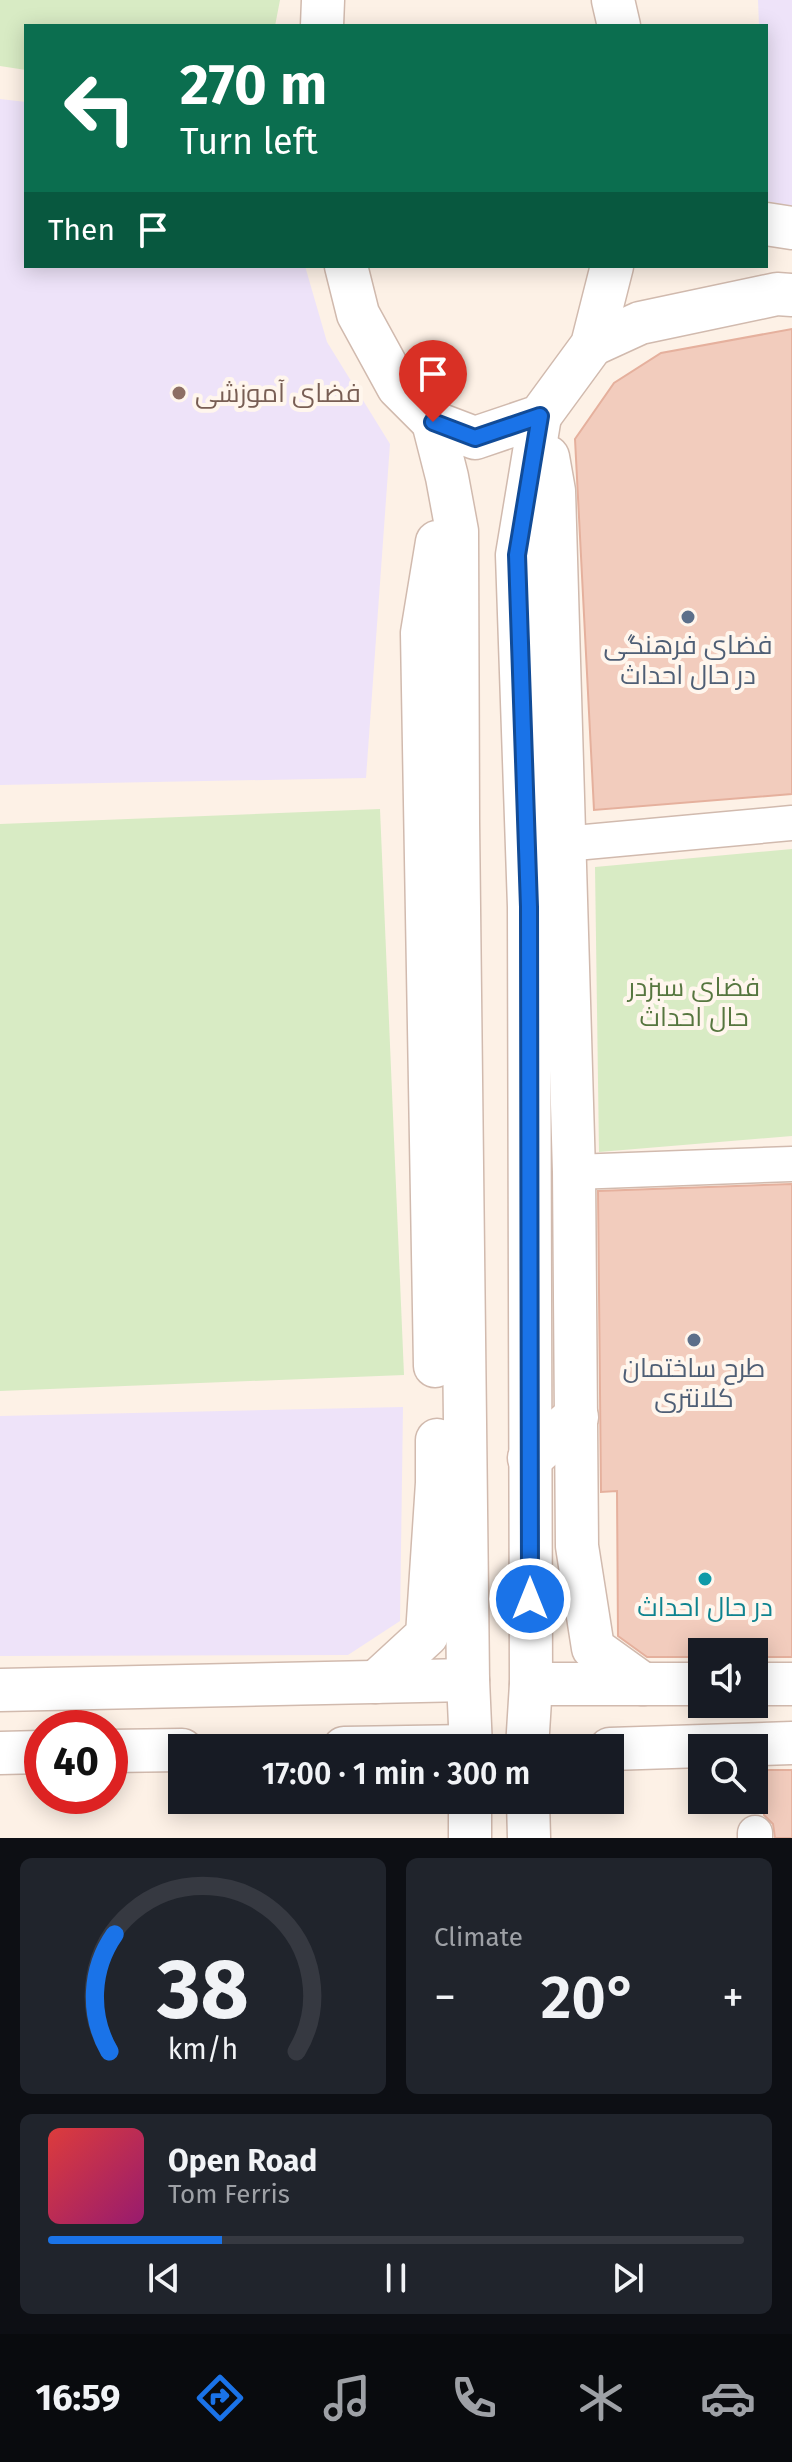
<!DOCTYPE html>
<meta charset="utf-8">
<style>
:root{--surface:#171b24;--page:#20242c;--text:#f1f3f6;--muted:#9ea1a6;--line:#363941;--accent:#1a73e8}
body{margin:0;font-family:"Fira Sans",Cairo,sans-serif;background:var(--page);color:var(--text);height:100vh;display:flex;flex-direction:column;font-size:30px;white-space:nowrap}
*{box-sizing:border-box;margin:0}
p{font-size:26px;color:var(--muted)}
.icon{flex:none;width:44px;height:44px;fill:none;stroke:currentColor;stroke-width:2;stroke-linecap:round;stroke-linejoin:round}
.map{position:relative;height:1838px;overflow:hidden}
.details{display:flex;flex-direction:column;gap:20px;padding:20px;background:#0d0f14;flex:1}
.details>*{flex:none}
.banner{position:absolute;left:24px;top:24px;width:744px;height:244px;border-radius:0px;box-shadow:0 4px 20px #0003;background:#0b6e4f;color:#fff;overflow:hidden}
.fabs{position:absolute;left:688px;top:1638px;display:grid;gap:16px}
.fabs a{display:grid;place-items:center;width:80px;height:80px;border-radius:0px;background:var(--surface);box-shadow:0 4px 20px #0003;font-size:40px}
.speed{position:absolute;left:24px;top:1710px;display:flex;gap:16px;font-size:40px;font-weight:700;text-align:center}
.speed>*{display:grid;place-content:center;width:104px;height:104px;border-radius:50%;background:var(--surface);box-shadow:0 4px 20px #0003;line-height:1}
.speed .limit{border:12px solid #d22;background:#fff;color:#111}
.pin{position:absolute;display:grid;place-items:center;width:68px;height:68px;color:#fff;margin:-82px -34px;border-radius:50% 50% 50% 0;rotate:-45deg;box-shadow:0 0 8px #0007}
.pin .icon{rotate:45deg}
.me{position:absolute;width:88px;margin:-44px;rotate:0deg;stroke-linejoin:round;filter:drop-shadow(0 0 6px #0008)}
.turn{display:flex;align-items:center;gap:28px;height:168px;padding:0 24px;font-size:36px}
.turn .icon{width:104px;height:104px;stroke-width:2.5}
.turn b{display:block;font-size:56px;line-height:68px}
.then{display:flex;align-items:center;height:76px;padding:0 24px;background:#0003;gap:16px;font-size:30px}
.big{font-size:60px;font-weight:600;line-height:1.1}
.details .card{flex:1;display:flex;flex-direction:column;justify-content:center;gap:12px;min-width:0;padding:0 28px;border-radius:12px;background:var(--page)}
.details .dial{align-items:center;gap:0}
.dial svg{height:208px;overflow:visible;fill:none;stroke:var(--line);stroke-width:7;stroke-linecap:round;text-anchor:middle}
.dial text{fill:var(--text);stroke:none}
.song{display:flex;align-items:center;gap:24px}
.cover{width:96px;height:96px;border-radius:12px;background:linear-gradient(135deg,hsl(0 70% 55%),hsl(320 70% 35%))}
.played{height:8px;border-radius:4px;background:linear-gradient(90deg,var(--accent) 25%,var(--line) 25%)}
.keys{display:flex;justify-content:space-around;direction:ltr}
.heat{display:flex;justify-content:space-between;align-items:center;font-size:44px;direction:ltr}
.details .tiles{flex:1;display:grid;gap:20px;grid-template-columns:1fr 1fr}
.card:last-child{grid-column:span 2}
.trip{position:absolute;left:168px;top:1734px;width:456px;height:80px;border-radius:0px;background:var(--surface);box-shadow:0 4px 20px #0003;font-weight:600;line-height:80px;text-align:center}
.dock{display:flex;height:128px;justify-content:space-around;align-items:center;background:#090b0e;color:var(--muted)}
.dock .icon{width:56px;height:56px}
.dock .on{color:var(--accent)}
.dock b{font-size:36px;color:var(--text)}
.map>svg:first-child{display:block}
.education{fill:#eee3f9}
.green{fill:#d8ebc4}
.building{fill:#f2ccbd;stroke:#e5b09d;stroke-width:2}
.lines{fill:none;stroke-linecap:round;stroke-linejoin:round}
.minor-casing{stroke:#d1baae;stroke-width:37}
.tertiary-casing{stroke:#d1baae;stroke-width:45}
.secondary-casing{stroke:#d4b9ac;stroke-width:47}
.minor{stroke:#fff;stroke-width:34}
.tertiary{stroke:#fff;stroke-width:42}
.secondary{stroke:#fff;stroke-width:44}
.route-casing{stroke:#114b97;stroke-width:20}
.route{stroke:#1a73e8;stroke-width:14}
.education-dot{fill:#8d6e63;stroke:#fff6ed;stroke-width:3}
.service-dot{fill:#5c6f8a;stroke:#fff6ed;stroke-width:3}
.culture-dot{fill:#0f9aa8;stroke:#fff6ed;stroke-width:3}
.labels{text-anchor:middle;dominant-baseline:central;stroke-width:8;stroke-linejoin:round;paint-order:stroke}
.education-label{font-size:26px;fill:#785e54;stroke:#fff6ed;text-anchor:start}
.service-label{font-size:26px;fill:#4e5e75;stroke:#fff6ed}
.park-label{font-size:26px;fill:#56763f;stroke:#fff6ed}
.culture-label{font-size:26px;fill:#0d838f;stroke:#fff6ed}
</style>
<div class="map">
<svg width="792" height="1838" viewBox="0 0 792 1838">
<rect width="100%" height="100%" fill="#fdf1e6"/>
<g class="education">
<path d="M758,0h34v206l-26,-5v-175h-7z"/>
<path d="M0,99l26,3v164h279l22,76 63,102 -24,334 -366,7z"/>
<path d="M403,1407l-3,214 -52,34 -348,1v-240z"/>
</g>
<g class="green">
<path d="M0,0h280l-5,26h-249v44l-26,-4z"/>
<path d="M380,809l24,566 -404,16v-567z"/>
<path d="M792,849v287l-193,16 -4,-285z"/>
</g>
<g class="building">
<path d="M792,329v465l-198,16 -19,-371 39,-56 47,-30z"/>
<path d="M792,1184v473h-38v-5h-52v5h-55l-29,-21 -1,-145 -16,1 -3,-301z"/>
<path d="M764,1770h28v68h-17l-2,-14 -9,-9z"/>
</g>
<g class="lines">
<defs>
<g id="minor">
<path d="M564,844l228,-21"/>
<path d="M574,1172l218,-8"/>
<path d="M755,1833v5"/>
</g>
<g id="tertiary">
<path d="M613,0l6,26"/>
<path d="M322,26l1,-26"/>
<path d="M766,224l26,4"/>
<path d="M346,266l12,48 40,73 35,35 42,16 65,-22 52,-71 20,-79"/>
<path d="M592,345l48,-22 137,-29 15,1"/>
<path d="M433,422l14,55 10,54 1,291 10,858 3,68"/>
<path d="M548,457l6,34 20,681 3,374 16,102 50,36"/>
<path d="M435,1366l-13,-733 15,-91"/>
<path d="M376,1682l51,-47 10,-152v-43"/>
<path d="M531,1684h171"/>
<path d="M754,1684h38"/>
<path d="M0,1690l468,-10"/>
<path d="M344,1748l127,-2"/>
<path d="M527,1748l4,-64 -2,-777 -12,-352 23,-139"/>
<path d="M610,1749l182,-6"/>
<path d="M110,1751l72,-1"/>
<path d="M0,1753l42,-1"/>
<path d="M528,1800l1,38"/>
<path d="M470,1838v-38"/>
</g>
<path id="secondary" d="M530,1458l46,-41"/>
</defs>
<use href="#minor" class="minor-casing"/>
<use href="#tertiary" class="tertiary-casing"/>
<use href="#secondary" class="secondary-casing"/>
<use href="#minor" class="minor"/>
<use href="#tertiary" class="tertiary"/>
<use href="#secondary" class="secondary"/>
</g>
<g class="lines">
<defs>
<path id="route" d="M433,422l42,16 65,-22 -23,139 12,352 1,692"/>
</defs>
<use href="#route" class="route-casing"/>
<use href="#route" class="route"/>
</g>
<circle class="education-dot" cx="179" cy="393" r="8"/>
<g class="service-dot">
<circle cx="688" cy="617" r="8"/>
<circle cx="694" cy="1340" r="8"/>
</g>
<circle class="culture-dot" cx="705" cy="1579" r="8"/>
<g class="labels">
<g class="education-label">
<text x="195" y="393">فضای آموزشی</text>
</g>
<g class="service-label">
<text x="688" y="645">فضای فرهنگی<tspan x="688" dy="30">در حال احداث</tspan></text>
<text x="694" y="1368">طرح ساختمان<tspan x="694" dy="30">کلانتری</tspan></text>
</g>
<g class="park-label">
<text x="694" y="987">فضای سبزدر<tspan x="694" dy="30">حال احداث</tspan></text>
</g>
<g class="culture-label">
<text x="705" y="1607">در حال احداث</text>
</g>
</g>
</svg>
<div class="fabs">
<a><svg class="icon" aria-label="sound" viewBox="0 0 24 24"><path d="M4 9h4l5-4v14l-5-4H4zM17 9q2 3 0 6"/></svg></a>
<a><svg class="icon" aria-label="search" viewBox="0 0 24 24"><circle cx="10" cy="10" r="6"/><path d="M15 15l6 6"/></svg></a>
</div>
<div class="speed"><div class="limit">40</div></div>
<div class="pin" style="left:433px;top:422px;background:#d93025"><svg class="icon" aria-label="arrive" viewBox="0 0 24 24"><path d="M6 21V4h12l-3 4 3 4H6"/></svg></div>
<svg class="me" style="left:530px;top:1599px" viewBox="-20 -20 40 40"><circle r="17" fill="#1a73e8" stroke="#fff" stroke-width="3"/><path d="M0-11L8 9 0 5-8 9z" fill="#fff"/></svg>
<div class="trip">17:00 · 1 min · 300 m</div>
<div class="banner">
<div class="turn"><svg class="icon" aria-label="left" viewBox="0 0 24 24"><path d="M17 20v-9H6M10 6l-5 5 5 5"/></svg><div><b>270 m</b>Turn left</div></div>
<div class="then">Then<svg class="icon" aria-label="arrive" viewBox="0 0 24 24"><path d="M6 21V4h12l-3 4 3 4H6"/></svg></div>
</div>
</div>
<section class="details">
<div class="tiles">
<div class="card dial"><svg viewBox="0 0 100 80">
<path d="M14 69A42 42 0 1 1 86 69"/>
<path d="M14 69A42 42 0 0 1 16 24" stroke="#1a73e8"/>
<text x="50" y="56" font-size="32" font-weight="700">38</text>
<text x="50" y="72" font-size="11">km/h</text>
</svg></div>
<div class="card"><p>Climate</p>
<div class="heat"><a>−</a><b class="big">20°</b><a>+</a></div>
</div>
<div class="card">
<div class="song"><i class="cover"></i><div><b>Open Road</b><p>Tom Ferris</p></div></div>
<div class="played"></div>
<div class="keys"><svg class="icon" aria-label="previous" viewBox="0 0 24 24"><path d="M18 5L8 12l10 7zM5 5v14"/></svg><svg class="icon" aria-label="pause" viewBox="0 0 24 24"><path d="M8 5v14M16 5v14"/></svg><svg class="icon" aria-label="next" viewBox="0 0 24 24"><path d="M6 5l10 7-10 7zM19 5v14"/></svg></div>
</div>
</div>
</section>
<nav class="dock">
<b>16:59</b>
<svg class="icon on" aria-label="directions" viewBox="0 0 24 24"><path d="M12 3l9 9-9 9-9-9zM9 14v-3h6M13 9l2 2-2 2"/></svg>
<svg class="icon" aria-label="music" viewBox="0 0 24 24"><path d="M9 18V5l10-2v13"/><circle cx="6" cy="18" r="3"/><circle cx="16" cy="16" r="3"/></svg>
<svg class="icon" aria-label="phone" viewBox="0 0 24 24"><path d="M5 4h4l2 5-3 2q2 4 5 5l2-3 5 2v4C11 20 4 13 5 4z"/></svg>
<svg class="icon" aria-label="climate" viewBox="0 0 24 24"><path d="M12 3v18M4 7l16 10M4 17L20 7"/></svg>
<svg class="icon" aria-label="car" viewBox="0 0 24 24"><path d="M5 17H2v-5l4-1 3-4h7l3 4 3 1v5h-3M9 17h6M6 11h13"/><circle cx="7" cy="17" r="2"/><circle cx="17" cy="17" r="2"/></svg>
</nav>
